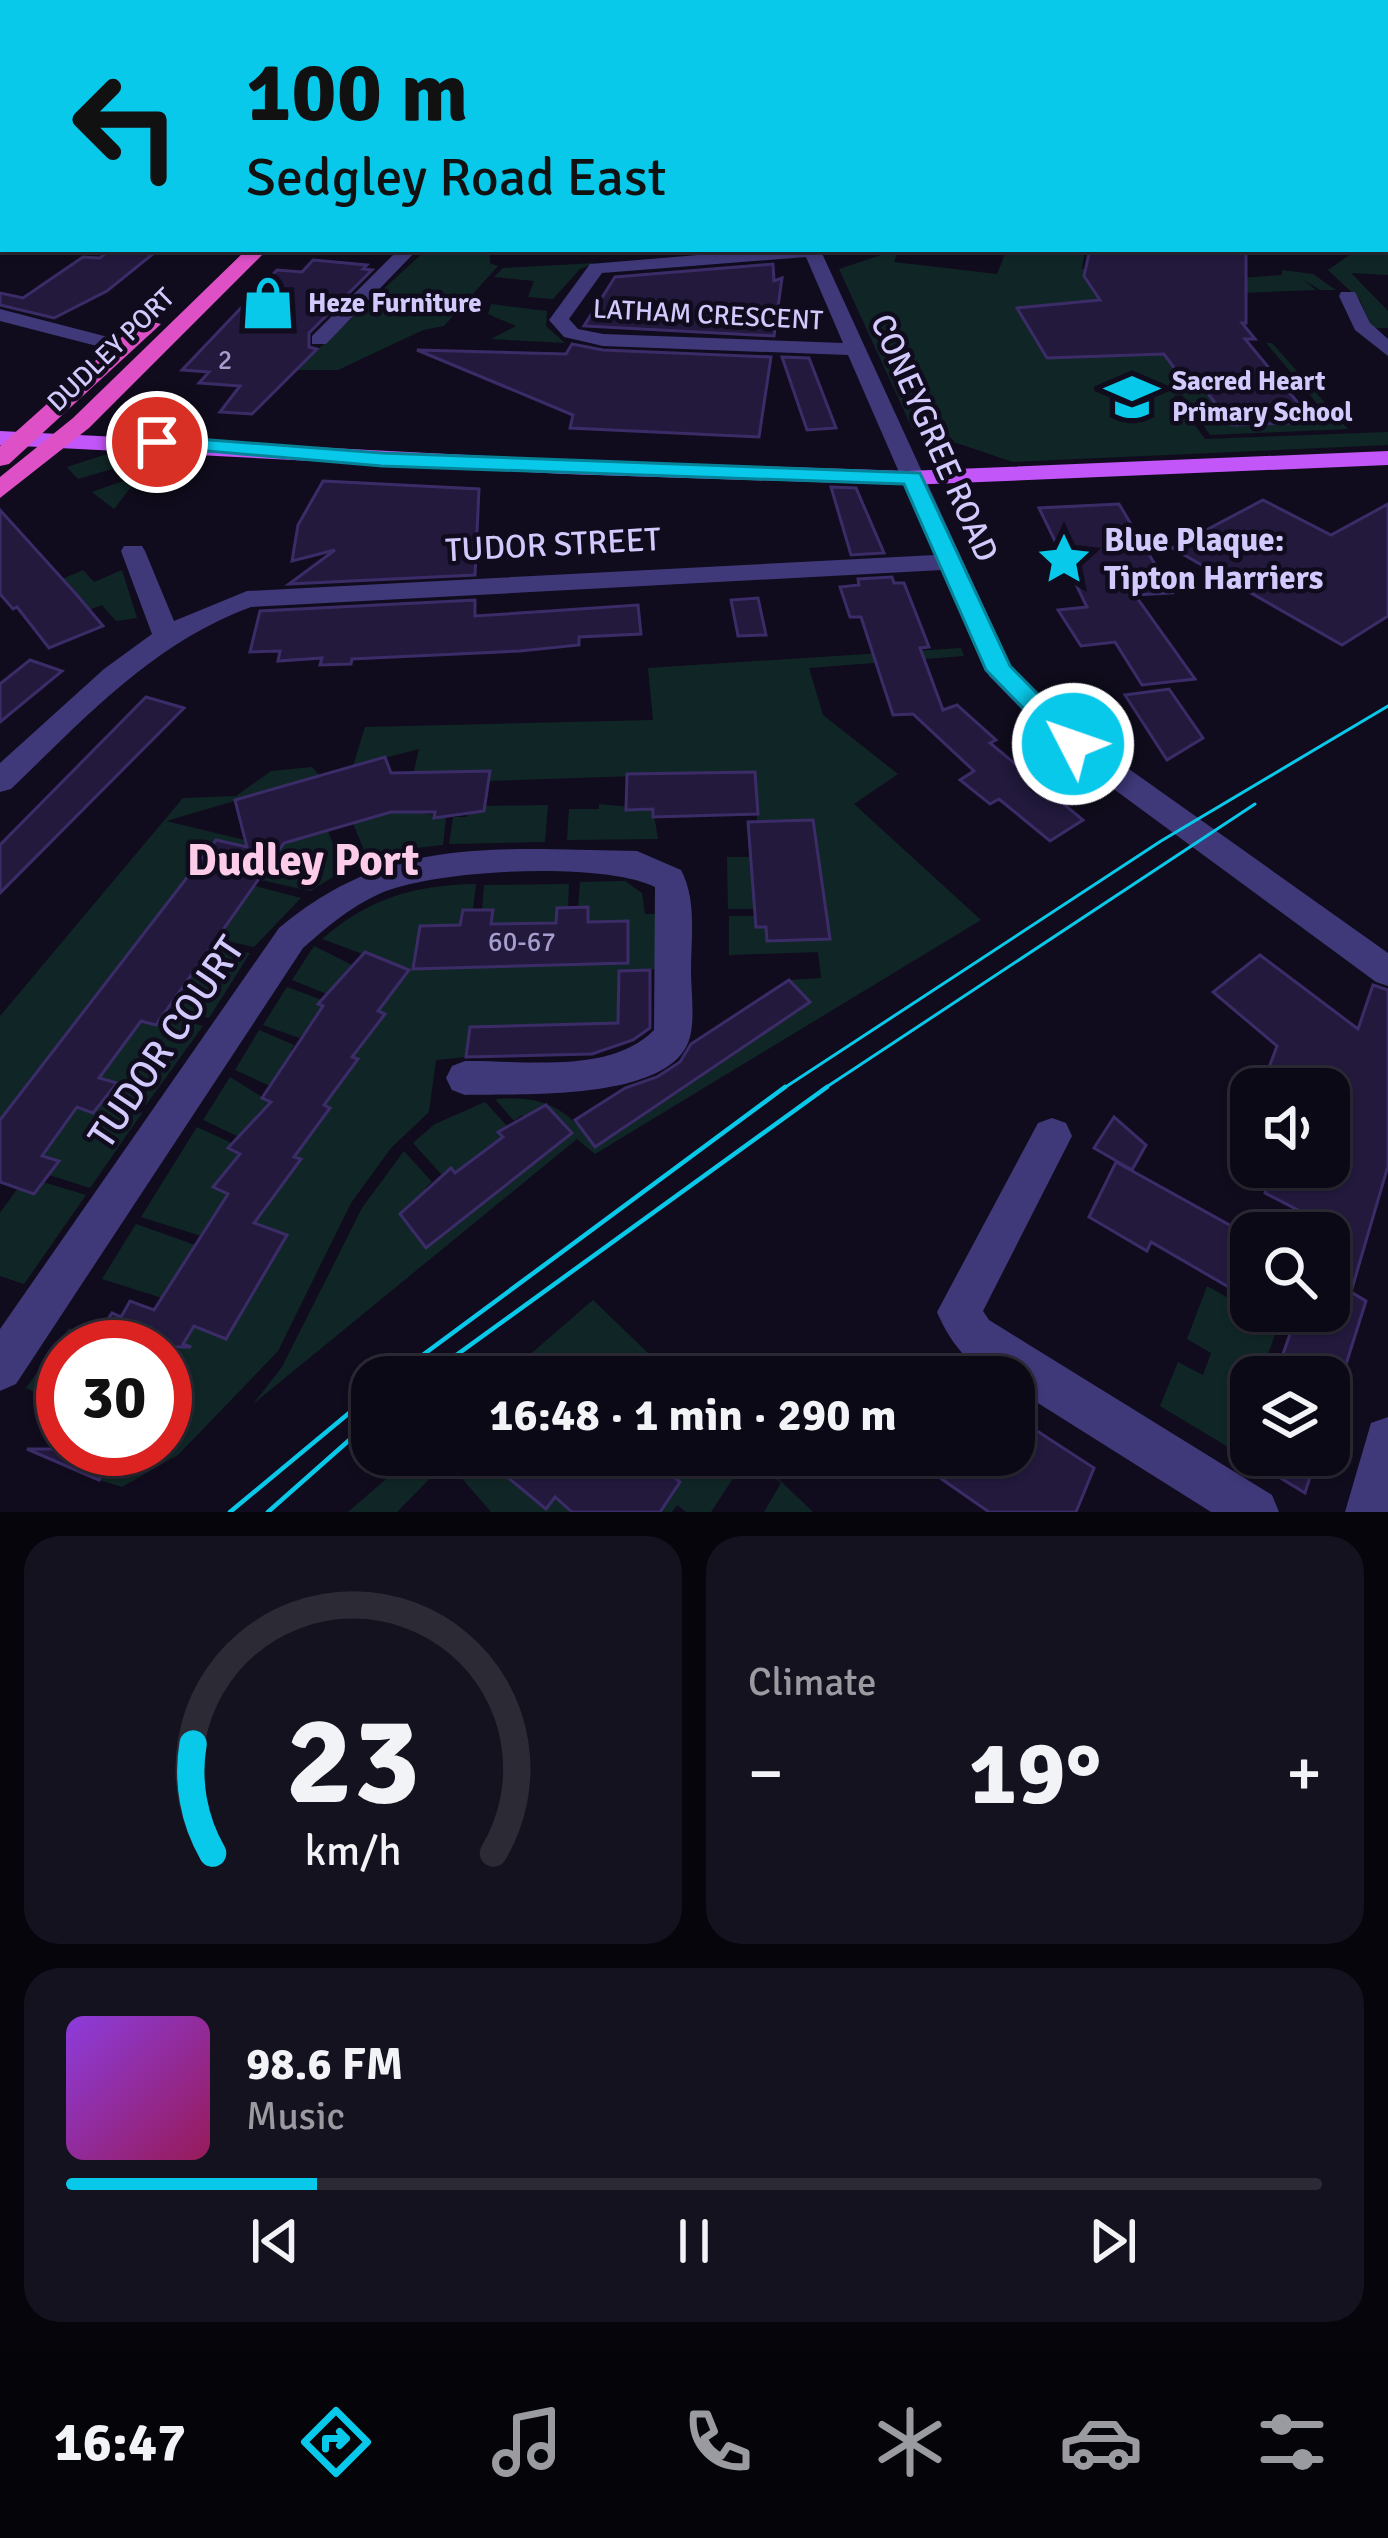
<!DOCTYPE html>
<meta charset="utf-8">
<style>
:root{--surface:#0c0916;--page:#15121f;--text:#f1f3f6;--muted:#9a9aa1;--line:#2c2a35;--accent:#09c9ea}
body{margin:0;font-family:Signika,sans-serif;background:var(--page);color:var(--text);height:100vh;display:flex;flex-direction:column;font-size:45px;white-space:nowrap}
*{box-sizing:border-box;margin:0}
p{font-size:39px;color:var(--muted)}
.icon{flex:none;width:66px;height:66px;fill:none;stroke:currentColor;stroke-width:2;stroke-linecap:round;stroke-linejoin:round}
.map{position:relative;height:1512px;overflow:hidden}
.panel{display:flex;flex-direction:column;gap:24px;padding:24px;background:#07050c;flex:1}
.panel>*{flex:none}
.guide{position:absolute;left:0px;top:0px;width:1389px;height:252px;box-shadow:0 3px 9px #0004,0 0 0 3px var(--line);background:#09c9ea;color:#111;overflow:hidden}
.buttons{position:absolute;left:1230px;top:1068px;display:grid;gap:24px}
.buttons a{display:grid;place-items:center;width:120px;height:120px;border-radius:24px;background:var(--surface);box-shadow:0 3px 9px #0004,0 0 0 3px var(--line);font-size:60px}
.speed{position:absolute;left:36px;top:1320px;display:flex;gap:24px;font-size:60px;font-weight:700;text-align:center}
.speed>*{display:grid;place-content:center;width:156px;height:156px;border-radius:50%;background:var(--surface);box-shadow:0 3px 9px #0004,0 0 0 3px var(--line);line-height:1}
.speed .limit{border:18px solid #d22;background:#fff;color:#111}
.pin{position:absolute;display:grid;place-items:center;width:102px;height:102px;color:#fff;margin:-51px;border:6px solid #fff;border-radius:50%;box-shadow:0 3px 12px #0007}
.me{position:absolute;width:132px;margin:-66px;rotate:311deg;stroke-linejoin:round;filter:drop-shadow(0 0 9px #0008)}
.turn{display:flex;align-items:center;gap:42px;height:252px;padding:0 48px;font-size:54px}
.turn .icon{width:156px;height:156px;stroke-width:2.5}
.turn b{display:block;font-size:84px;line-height:102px}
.big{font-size:90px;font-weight:700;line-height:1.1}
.panel .tile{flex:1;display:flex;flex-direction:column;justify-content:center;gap:18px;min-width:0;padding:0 42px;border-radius:36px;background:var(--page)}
.panel .dial{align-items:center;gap:0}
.dial svg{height:312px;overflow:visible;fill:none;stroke:var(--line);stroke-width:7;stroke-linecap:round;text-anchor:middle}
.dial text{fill:var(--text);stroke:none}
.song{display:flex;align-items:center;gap:36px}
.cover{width:144px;height:144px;border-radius:18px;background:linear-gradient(135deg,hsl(270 70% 55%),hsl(330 70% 35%))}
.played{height:12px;border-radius:6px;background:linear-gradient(90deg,var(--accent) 20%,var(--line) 20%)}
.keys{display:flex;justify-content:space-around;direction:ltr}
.heat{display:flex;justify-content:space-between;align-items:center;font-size:66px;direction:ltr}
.panel .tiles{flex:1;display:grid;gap:24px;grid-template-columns:1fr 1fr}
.tile:last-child{grid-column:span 2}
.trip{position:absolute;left:351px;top:1356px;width:684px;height:120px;border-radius:36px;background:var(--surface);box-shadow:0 3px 9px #0004,0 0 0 3px var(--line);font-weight:700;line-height:120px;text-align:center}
.tabs{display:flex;height:192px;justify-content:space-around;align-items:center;background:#050409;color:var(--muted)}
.tabs .icon{width:84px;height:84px}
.tabs .on{color:var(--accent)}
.tabs b{font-size:54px;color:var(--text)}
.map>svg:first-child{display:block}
.green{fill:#102626}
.building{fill:#22193d;stroke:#3b2c68;stroke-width:3}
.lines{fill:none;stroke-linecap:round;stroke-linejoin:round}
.minor{fill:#3f397a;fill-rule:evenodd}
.tertiary{fill:#3f397a;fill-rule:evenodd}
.primary{fill:#c356f8;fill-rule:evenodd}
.trunk{fill:#de50c6;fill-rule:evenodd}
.tram-far1{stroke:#09c9ea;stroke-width:3}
.tram{stroke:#09c9ea;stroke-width:4.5}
.route{fill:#09c9ea;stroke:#068398;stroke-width:3}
.labels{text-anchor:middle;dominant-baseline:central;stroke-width:9;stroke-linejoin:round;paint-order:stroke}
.far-poi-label{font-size:27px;font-weight:bold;fill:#d2cafd;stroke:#100c1d;text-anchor:start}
.far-street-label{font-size:27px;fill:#d2cafd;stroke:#100c1d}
.number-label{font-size:27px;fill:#a69ecd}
.street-label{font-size:33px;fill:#d2cafd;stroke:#100c1d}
.poi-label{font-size:33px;font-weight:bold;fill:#d2cafd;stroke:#100c1d;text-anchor:start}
.near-street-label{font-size:39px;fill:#d2cafd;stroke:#100c1d}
.district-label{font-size:45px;font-weight:bold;fill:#fdcce9;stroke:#100c1d}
</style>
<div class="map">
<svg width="1388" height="1512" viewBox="0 0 1388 1512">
<rect width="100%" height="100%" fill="#100c1d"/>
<g class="green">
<path d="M1388,161v114l-37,-2 37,38v17h-16l-12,-28 -32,-30 30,-21h28z"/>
<path d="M427,249h63v14l8,3 -54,60 -21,4 -85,40h-89l54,-7z"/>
<path d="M899,249l-5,13 103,12 10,-25h78l-3,20 112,13 1,-15 51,8 -33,5 69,-5v-5l31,4 23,16h-16l-18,-11 14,11 -100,4 27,14 -24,1 -6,-7 -69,3 11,17 -126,6 18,30 131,-4 14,18 -14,1 13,18h15l26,34 81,-3 -5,-7 18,-1 -60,-71h6l76,86 -138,6 -28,-40 -8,1 31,43 183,-7v13l-375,17 -101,-34 -73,-159z"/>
<path d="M595,263l-15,6 -27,30 -25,-2 6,-16 -40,-4 9,-9z"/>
<path d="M491,304l56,7 -1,15 19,17 -74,-4 25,-13 -28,-12z"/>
<path d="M104,455l51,1 -41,53 -22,-17 31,-11 -11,-12 -34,10 -11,-12z"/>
<path d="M83,570l11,12 28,-12 15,48 -21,3 -14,-16 -13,5 -13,-16 -12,5 -13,-15z"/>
<path d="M961,648l3,8 -155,12 14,47 75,59 -44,30 127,116 -386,234 -18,-15 -324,265 29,-37 80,-159 42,-57 28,31 -7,6 3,6 -28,20 26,33 101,-128 -5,-4 -8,6 -19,-22c49,-4 71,9 101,47l214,-144 -21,-22 32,-2 -3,-26 -89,3v-39h27l57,-95 -56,1 -2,-50 -266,9v-10l-71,1 -8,39 36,6 -3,28 -46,5 -29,10 -15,-37 16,-4 -2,-7 40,-11 12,-52 -66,17 12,-39 288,-7 -5,-52z"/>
<path d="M312,767l8,9 -154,45 95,23 56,-17 2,6 9,-2 15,40 -33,20 -49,-11 4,-9 -13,-3 11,-17 -47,-11 -149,193 74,-12 15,4 7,-9 40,10 -57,79 -39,-12 7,-10 -15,-5 -37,-38 -62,80v-104l183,-218 53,-2 35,-25z"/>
<path d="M599,804l54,5 5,30 -91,1 2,-31h30z"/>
<path d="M548,805l-3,37 -96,2 4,-27h14l1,-6h16l1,-5z"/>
<path d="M727,857h25l4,52h-28z"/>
<path d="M625,881l17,12 3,21h13l1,55 -40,2 -1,52 -148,4 -4,30 -30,3 -7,52 -38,36 -40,55 -73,148 -100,104 -56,32 -23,-7 19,-31h47v-76l29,-47 33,12 60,-102h-86l-60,-19 56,-90 37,17 6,10 -26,33 49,24 38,-51 -7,-3 36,-48 -6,-4 33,-45 -5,-3 32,-43 -6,-3 31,-40 -87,-32c47,-41 93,-54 154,-55l-3,26 -10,1 -3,14 -40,1 -6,42 213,-5 1,-42 -40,1v-14h-10l2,-26z"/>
<path d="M569,884l-1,24 -12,15 -65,1 2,-14h-11l2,-25z"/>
<path d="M255,886l46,12 -47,49 -36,-8 5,-9 -13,-4 26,-36 14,3z"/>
<path d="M213,945l37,8 -41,65 -41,-10 24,-58 15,4z"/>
<path d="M314,946l40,20 -27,28 -35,-14z"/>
<path d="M287,987l35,13 -2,5 8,3 -29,30 -36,-13z"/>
<path d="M259,1030l35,15 -3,5 8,4 -29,32 -35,-16z"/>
<path d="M230,1077l40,25 -31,35 -36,-17z"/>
<path d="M102,1100l40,13 -52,75 -41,-13 -7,-19 35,-49 16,5z"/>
<path d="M485,1102l22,24 -8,7 4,4 -48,36 -4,-5 -9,7 -29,-32 22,-19z"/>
<path d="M43,1182l43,13 -62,89 -24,-8v-63l18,-25 16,6z"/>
<path d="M136,1224l59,21 -33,53 -60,-19z"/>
<path d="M1207,1286l71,40 -18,51h-9l-23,70 -68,-41 18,-44 25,13 8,-22 -24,-14z"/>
<path d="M593,1300l80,77h-169z"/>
<path d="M69,1328l27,9 -7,10h-26v39l-9,15 -28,-13z"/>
<path d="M414,1455h339l60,57h-49l17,-29 -33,-27 -37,56h-25l-9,-7 -5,7h-181l-44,-51 -50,51h-49z"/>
</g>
<g class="building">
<path d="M110,249h49l-52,42 -53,27 -54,-13v-12l23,5 60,-41 17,1z"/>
<path d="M1090,249h156v74h-4l13,16h-10l69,83 -82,3 -26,-34h-15l-27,-37 -117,4 -30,-50 83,-8 -16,-24z"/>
<path d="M313,260l54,5 -4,4 9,1 -63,63v14l8,2 -65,65 -32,-2 20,-26 -41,-3 10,-11 -27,-2 95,-100 25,2z"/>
<path d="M773,264l1,17 8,-3 -8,58 -190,-10 31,-49z"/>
<path d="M572,344l31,6 168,7 -12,80 -189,-9 3,-13 -156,-65 149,4z"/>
<path d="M782,357l27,1 27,70 -29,2z"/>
<path d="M323,481l156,8 -4,86 -186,9 46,-34 -43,11 6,-36z"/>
<path d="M831,487l25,1 28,65 -33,2z"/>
<path d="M1263,500l68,35 57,-31v112l-46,29 -170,-97z"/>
<path d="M1119,504l53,89 -37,2 60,84 -53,6 -27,-43 -34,4 -23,-36 29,-3 -48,-99z"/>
<path d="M0,510l76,84 27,32 -54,22 -32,-41 -4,2 -13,-15z"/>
<path d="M892,577l2,6h10l11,28 14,36 -9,1 23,62 14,-5 39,35 -6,3 93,77 -33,21 -51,-42 -9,5 -30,-24 14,-9 -61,-57 -20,1 -32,-98h-11l-10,-30 19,-2 -1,-6z"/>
<path d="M758,598l8,37 -28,1 -7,-36z"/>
<path d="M475,600v16l163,-11 3,29 -62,3v8l-59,6 -168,8 -1,5 -31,1 2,-7 -44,3 2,-10 -30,1 10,-41z"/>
<path d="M30,660l32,11 -62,51v-38z"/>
<path d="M1169,689l34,49 -36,22 -42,-65z"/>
<path d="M146,697l38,11 -184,185v-48z"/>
<path d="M385,757l6,16 99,-2 -6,40 -50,7 1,-6h-44l-107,31 -128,182 -15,-4 -42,57 18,5 -24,30 -16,-6 -35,49 17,5 -25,33 -34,-12v-62l216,-280 31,7 -12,-47z"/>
<path d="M755,772l3,42 -105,3v-8l-27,1 1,-36z"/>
<path d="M813,820l17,119 -63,2 -1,-14h-10l-8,-105z"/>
<path d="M588,907v15l40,-1v42l-215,6 7,-43 40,-1 3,-15h30l-2,14 65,-1 1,-15z"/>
<path d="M365,952l44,18 -31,41 7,3 -33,43 6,2 -34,46 6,3 -36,49 7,2 -47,64 33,12 -61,104 -32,-13 -11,18 8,3h-101l22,-34 9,4 9,-16 24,9 74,-116 -15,-7 27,-33 -12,-6 43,-46 -9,-4 61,-92 -5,-2z"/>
<path d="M1260,955l98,74 15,-44 15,5v176l-37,126 15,9 -24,76h-67l23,-66h31v-85l-64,-33 10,-26h59l-5,-3v-75h-68l16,-43 -64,-54z"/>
<path d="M650,970v58l-17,12 -41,14 -126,3 4,-30 148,-4 1,-52z"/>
<path d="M789,980l21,22 -215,145 -20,-27 50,-32 32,-11 23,-15 11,-18z"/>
<path d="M546,1105l26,28 -146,115 -26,-34 51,-46 4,5 48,-36 -5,-5z"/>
<path d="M1114,1117l32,28 -14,25 -38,-22z"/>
<path d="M1116,1162l135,75v63l-100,-58 -4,9 -58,-34z"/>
<path d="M1014,1416l80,52 -18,44h-87l-82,-57h107z"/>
<path d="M27,1449h91l-19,31z"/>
<path d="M512,1455h136l32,27 -20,30h-88l-17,-15 -9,12 -46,-38z"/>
<path d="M1243,1455h74l-12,38z"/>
</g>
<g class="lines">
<g class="minor">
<path d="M347,0h32l4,3h-32z"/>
<path d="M691,0h12l2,3h-12z"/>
<path d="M844,0h12l2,3h-12z"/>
<path d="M992,0h16l3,3h-16z"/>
<path d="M0,1l7,1 1,1 -8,4z"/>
<path d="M0,79l3,1v8l-3,-1z"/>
<path d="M3,195v11l-3,1v-11z"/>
<path d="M399,249h19l-92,95h-14v-8z"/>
<path d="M770,249h50l191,417 73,71 304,216v33l-12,-4 -314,-231 -73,-75 -47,-106 -691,37c-98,36 -166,111 -240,182l-11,3v-29l104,-94 48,-35 -31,-83 3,-5h18l3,5 29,70 73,-30 688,-36 -87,-200 -245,-9 -39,-9 -15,-17 41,-56zM806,257l37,86 -240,-9 -25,-5 -9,-10 33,-46z"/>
<path d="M1341,292h14l15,31 18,16v17l-33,-26 -16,-34z"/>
<path d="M543,849l94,2 44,19c16,30 10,68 10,101 0,20 4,46 -1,66 -17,66 -174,56 -225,58l-13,-5 -6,-12 6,-12 13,-5c57,-1 145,14 189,-31l1,-143c-51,-26 -222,-18 -276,7 -29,13 -52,33 -76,54l-287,436 -16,7v-62l279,-401c83,-69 158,-80 264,-79z"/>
<path d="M1052,1118l14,5 6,13 -89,175 6,9 283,175 7,17h-68l-197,-124v-11c-39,0 -63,-32 -77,-65l101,-189z"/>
<path d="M1388,1417v95h-43l26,-89z"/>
</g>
<path class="tertiary" d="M0,309l131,34 3,4 -10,6 -124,-32z"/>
<path class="primary" d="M0,431l566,29 341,11 481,-20v14l-481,20 -341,-11 -566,-29z"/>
<g class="trunk">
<path d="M247,249h21l-179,179 -89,70v-21l73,-59z"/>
<path d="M142,319l19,5 -152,140 -9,2v-20z"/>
</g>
<g class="tram-far1">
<path d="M781,1090l380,-249 227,-135"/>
<path d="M822,1090l433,-286"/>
</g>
<g class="tram">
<path d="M393,1377l392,-290"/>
<path d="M426,1377l401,-290"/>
<path d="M230,1512l142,-118"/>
<path d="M268,1512l104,-92"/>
</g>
</g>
<path class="route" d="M157,436l225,17 538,20 90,193 77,78 -14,9 -9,-3 -78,-80 -82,-186 -522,-18 -232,-20 -3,-4z"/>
<defs>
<symbol id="shop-bare" viewBox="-9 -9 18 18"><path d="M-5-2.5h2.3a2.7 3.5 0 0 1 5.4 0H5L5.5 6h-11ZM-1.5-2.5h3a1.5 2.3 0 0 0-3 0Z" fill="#09c9ea" stroke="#100c1d" stroke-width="2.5" paint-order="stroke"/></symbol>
<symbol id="school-bare" viewBox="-9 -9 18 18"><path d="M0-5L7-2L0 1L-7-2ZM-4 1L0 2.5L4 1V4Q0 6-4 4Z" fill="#09c9ea" stroke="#100c1d" stroke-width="2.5" paint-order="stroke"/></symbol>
<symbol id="sight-bare" viewBox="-9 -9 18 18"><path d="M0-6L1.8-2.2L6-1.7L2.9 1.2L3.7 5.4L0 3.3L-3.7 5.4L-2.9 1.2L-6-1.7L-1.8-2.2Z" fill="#09c9ea" stroke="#100c1d" stroke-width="2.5" paint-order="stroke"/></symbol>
</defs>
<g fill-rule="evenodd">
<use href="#shop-bare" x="230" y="265" width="76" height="76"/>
<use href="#school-bare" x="1094" y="359" width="76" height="76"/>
<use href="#sight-bare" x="1026" y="521" width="76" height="76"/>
</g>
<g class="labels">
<g class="far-poi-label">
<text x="308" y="303">Heze Furniture</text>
<text x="1172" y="381">Sacred Heart<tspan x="1172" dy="31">Primary School</tspan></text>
</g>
<g class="far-street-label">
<text transform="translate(708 315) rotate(3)">LATHAM CRESCENT</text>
<text transform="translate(111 350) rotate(-44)">DUDLEY PORT</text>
</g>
<g class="number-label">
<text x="225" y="360">2</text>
<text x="522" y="942">60-67</text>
</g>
<g class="street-label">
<text transform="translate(934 438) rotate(66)">CONEYGREE ROAD</text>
<text transform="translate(553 545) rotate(-3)">TUDOR STREET</text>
</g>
<g class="poi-label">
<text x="1104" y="540">Blue Plaque:<tspan x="1104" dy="38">Tipton Harriers</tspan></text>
</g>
<g class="near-street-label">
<text transform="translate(166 1042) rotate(-56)">TUDOR COURT</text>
</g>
<g class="district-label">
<text x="303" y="860">Dudley Port</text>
</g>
</g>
</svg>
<div class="buttons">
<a><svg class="icon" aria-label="sound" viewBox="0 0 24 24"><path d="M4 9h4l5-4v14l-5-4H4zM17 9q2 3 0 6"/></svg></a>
<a><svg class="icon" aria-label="search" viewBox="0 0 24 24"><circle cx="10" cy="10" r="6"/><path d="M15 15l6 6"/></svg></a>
<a><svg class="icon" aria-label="layers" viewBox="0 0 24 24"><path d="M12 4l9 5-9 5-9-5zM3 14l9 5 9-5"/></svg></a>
</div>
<div class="speed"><div class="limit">30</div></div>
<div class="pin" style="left:157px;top:442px;background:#d93025"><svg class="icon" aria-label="arrive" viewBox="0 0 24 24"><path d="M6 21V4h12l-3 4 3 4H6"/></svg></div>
<svg class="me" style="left:1073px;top:744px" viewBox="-20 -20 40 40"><circle r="17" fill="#09c9ea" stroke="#fff" stroke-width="3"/><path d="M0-11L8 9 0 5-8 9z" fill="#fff"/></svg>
<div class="trip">16:48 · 1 min · 290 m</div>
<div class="guide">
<div class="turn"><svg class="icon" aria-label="left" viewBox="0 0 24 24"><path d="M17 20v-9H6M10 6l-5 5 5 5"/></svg><div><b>100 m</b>Sedgley Road East</div></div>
</div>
</div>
<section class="panel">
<div class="tiles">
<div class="tile dial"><svg viewBox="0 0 100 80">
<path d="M14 69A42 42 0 1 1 86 69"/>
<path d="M14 69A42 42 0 0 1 9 41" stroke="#09c9ea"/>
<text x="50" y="56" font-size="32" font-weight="700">23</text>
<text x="50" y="72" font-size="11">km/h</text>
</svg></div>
<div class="tile"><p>Climate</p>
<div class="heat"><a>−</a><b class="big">19°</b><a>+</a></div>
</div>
<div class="tile">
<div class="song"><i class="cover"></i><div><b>98.6 FM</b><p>Music</p></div></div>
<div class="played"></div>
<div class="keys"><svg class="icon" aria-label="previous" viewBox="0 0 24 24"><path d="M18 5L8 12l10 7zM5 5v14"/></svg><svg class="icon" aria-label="pause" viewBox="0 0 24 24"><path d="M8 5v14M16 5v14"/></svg><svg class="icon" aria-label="next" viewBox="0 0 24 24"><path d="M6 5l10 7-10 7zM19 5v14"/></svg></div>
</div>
</div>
</section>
<nav class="tabs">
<b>16:47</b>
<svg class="icon on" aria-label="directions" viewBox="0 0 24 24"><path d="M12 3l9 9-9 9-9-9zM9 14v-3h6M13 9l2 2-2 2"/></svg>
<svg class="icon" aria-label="music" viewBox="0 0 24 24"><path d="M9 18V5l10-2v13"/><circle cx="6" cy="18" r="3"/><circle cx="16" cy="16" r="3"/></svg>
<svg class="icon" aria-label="phone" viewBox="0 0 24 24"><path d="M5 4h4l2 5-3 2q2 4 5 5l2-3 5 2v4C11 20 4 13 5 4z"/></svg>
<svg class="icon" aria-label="climate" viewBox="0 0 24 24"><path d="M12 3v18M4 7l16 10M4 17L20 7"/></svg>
<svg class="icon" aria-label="car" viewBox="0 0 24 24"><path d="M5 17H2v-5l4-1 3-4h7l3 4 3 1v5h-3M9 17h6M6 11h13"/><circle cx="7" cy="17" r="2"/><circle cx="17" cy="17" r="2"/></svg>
<svg class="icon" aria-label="filters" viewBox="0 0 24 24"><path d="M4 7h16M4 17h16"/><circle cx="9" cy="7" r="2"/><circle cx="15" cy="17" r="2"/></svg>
</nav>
